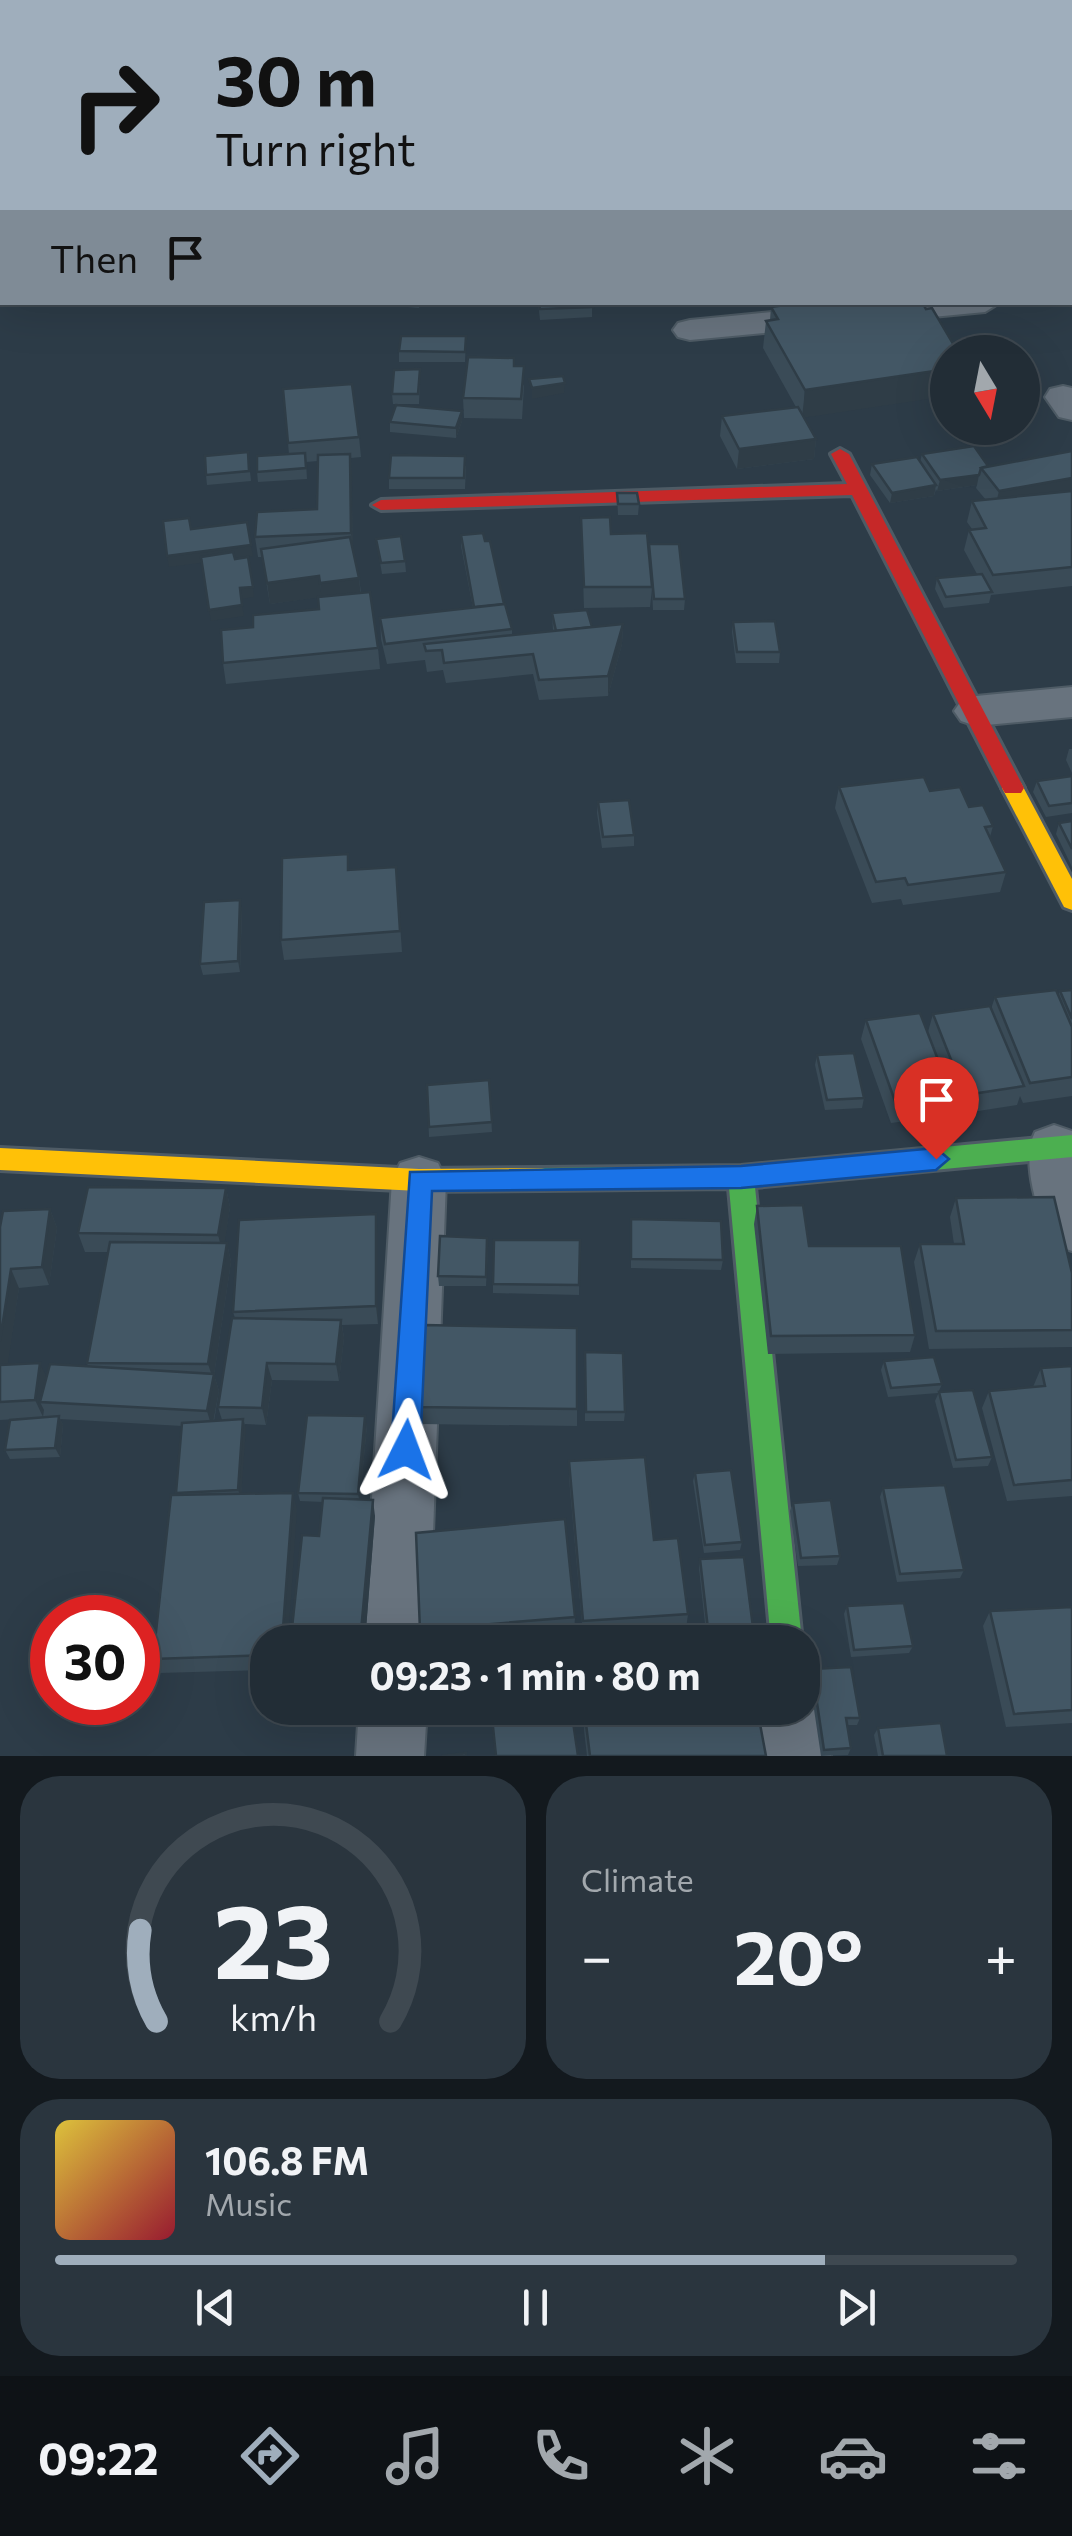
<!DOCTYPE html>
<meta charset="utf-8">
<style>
:root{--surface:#222d36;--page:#2a353e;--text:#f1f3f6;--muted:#a2a8ad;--line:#3f4951;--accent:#9faebc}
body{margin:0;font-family:Commissioner,sans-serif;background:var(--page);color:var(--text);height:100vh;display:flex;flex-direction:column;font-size:38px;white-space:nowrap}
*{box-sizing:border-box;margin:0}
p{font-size:32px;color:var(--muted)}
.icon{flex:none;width:55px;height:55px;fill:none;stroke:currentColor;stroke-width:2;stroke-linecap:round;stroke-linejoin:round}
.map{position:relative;height:1756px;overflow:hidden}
.details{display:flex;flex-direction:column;gap:20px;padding:20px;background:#13191e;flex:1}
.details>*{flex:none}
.guide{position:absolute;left:0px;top:0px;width:1072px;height:305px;box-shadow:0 10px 40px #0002,0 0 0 2px var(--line);background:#9faebc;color:#111;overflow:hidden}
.needle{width:65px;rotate:170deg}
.buttons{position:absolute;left:930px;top:335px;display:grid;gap:20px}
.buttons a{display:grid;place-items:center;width:110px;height:110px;border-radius:50%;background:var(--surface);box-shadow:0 10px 40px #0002,0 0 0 2px var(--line);font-size:50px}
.speed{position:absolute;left:30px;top:1595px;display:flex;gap:20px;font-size:50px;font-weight:700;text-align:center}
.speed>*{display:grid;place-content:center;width:130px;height:130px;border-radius:50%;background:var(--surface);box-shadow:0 10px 40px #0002,0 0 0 2px var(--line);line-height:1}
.speed .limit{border:15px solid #d22;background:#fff;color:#111}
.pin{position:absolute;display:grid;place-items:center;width:85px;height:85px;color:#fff;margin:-102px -42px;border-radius:50% 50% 50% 0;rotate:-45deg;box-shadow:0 0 10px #0007}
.pin .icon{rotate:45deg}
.me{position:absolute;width:110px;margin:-55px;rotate:3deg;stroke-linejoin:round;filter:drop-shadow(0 0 8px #0008)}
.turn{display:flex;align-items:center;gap:35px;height:210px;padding:0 50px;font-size:45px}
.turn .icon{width:130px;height:130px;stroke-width:2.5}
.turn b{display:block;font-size:70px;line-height:85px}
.then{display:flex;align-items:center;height:95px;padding:0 50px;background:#0003;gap:20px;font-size:38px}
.big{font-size:75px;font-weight:700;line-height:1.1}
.details .card{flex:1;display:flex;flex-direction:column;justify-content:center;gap:15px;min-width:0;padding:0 35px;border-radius:40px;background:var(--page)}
.details .dial{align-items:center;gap:0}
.dial svg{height:260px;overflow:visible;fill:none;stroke:var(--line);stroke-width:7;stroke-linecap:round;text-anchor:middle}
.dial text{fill:var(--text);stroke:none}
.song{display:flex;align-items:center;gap:30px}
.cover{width:120px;height:120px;border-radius:15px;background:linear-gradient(135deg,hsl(50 70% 55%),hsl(350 70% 35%))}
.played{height:10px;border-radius:5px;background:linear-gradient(90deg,var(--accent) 80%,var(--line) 80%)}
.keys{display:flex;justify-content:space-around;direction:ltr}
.heat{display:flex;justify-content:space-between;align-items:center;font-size:55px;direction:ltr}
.details .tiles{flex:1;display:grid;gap:20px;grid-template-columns:1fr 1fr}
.card:last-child{grid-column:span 2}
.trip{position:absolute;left:250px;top:1625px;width:570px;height:100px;border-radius:40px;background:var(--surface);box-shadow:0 10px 40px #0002,0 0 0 2px var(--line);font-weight:700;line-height:100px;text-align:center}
.dock{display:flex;height:160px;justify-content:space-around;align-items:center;background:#0e1216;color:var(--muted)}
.dock .icon{width:70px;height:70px}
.dock .selected{color:var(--accent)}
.dock b{font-size:45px;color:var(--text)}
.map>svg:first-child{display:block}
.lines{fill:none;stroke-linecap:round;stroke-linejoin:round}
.street-casing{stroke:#4e5b65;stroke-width:4}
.fast-casing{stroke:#4e5b65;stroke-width:6}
.slow-casing{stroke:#4e5b65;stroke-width:6}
.jam-casing{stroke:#4e5b65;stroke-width:6}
.street{fill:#68737e;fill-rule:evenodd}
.fast{fill:#4caf50;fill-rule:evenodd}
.slow{fill:#ffc107;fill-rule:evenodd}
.jam{fill:#c62828;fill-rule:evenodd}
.wall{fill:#3a4b57}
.shaded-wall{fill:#2f3d47}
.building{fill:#435765;stroke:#2f3d47;stroke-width:2.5}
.route{fill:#1a73e8;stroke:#114b97;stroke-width:2.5}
</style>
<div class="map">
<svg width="1072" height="1756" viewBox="0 0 1072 1756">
<rect width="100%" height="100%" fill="#2d3c48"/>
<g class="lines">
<defs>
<g id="street">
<path d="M872,0h26l1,2h-26z"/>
<rect x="1070" y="49" width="2" height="16"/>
<path d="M873,302h128l-16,10 -295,28 -12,-3 -5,-7 5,-7 12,-3z"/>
<path d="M1063,386l9,2v32l-13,-3 -14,-20 5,-8z"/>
<path d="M1072,687v30l-96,9 -15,-5 -7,-10 7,-10 15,-5z"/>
<path d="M1054,1125l18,6v120l-20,-7c-14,-29 -32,-83 -17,-112z"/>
<path d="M419,1157l19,6 8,17 -17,462h-66l29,-462 8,-17z"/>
<path d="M802,1678l15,6 10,24 4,48h-68l-4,-48h43z"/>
<path d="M359,1708h68l-3,48h-68z"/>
</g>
<path id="fast" d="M1072,1135v22l-317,30 47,455h-31l-42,-454 -187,2 -9,-3 -4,-8 4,-8 9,-3 199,-2z"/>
<g id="slow">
<path d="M1013,780l8,3 51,96v31l-8,-3 -62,-119z"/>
<path d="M0,1148l419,21 123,-1 9,3 4,8 -4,8 -9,3 -123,1 -419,-21z"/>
</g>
<path id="jam" d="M840,449l9,5 175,334 -3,5h-16l-3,-5 -150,-293 -471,15 -9,-5 9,-5 466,-16 -16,-30z"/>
</defs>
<use href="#street" class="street-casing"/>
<use href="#fast" class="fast-casing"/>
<use href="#slow" class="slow-casing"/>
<use href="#jam" class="jam-casing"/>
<use href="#street" class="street"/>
<use href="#fast" class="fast"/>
<use href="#slow" class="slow"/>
<use href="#jam" class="jam"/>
</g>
<g class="wall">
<path d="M395,302h26l-2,6 -24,-2z"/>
<path d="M538,302h54v15l-52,3z"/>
<path d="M807,302l-3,115 12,22 -2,20 -77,10 -17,-33 2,-20 74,-9 -33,-59 3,-27 4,-1 1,-13z"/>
<path d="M466,336l-1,26h-66v-11z"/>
<path d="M514,366l10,20 -2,33 -58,-1 -1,-20z"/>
<path d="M420,380l-1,24h-26l-1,-10z"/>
<path d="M283,389l76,48 2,20 -10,1 2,90 6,30 2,15 17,55 2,21 -154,15 -3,-21 30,-36 66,-18 -1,-12 -48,7 -8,-47h-4l-3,-20 62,-28 1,-48 -12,1 1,17 -49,3 -1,-10 32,-18z"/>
<path d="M462,421l-6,17 -66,-6v-10z"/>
<path d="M1072,451v135l-81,9 -2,8 -45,5 -9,-19 2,-11 40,-4 -13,-24 5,-20 3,-1 -5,-7 5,-21 14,-1 -10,-12 1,-3 -40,6 -1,-2 -2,7 -44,7 -20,-28 2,-11 48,-2 2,-8 66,12z"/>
<path d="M248,452l3,29 -44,4 -1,-10z"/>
<path d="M466,466l-1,23h-76v-11z"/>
<path d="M617,493l22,11 -1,11h-20z"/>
<path d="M581,518l68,36 36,45 -1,11h-31l-1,-21 -2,18 -66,1z"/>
<path d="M461,535l24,6 27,88v6l41,-4 -1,-18 40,14 31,-3 -1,20 -14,52 -69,4 -6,-26 -87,9 -3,-13 -16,2 -2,-12 -38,4 -6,-25 -1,-21 93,-10 -12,-62z"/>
<path d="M376,539l29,22 1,11 -24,2z"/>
<path d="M733,622l47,30 -1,11h-43l-4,-31z"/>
<path d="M1069,749h3v24l-6,-13z"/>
<path d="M1072,776v37l-26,4 -13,-25 4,-11z"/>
<path d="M839,787l91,4 39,16 24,19 -3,11 16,35 -6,20 -97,13 -2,-6 -29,4 -37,-95z"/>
<path d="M598,802l36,33v11l-32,2 -5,-35z"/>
<path d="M1072,821v46l-16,-33 3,-11z"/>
<path d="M348,854l1,16 47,-3 6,85 -118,8 -3,-20z"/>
<path d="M242,911l-2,61 -37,3 -3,-11z"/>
<path d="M1072,990v106l-49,7 -3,-7 -3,9 -58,9 -7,-17 -6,19 -55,7 -30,-84 5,-19 62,12 5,-18 58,-5 4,-12 63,-2 2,-4z"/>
<path d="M817,1055l47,43 -2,10 -37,2 -10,-45z"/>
<path d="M489,1080l3,52 -63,5 -2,-52z"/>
<path d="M226,1188l4,19 -6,36h3l4,19 -17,113 5,16 -5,30 8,-1 -4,-13 17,-89 -2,-6 145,-79v91l-36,1 2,13 -5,43 -67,-1 -6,45 -21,-1 -4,70 56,15 -29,133v28l-109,3 -6,-14 24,-164 5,-69 -122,-7 3,6 -3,32 -50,2 -5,-9 28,-32 -33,2v-193l50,-18 7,19 -8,57 -30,3 -12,77 40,12 41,-11 -1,-3 21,-111h-23l-7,-19z"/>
<path d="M956,1198l116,75v74l-143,2 -15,-87 6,-18h34l-4,-27z"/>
<path d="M757,1206l158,129 -5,17 -142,2 -14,-130z"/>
<path d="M631,1219l92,41 -2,10 -90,-2z"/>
<path d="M580,1240l-1,55 -86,-2v-9z"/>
<path d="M488,1247l-2,39h-47l-1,-10z"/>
<path d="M585,1352l40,60 -1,9h-39z"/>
<path d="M884,1361l58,23 -4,9 -50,4 -7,-27z"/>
<path d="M1072,1366v130l-65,5 -25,-93 7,-17 44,-4 8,-19z"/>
<path d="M939,1392l53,65 -4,9 -35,2 -18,-67z"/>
<path d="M418,1407l159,2v17l-157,-2z"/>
<path d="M367,1425l-7,74 15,17 -10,126h-73l-1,-5 28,-101 4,-34 -23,-1 -2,-8z"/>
<path d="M569,1461l85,79 34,74 -2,15 -103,6 -14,-157z"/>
<path d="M695,1473l47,69 -2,8 -36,3 -11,-72z"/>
<path d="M883,1488l81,82 -4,8 -63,4 -17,-85z"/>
<path d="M793,1503l47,53 -3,9 -39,1 -8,-55z"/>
<path d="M700,1559l54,76 -2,7h-45l-8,-74z"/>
<path d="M847,1606l66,40 -4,7 -58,4 -7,-43z"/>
<path d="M1072,1607v116l-66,4 -23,-101 7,-15z"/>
<path d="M575,1617l-1,15 -126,10h-27l-1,-12z"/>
<path d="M812,1669l48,49 -3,7h-10l4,23 -3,7 -27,1 -12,-80z"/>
<path d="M585,1716l181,40h-179l-3,-26z"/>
<path d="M878,1728l69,28h-69l-4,-21z"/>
</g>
<g class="shaded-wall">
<path d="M948,369v27l-146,22 3,-28z"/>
<path d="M565,383l-1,10 -32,6v-11z"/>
<path d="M462,411v10l-6,17v-10z"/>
<path d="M816,439l-2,20 -77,10 2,-20z"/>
<path d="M350,454l2,20 1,79 -2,-20z"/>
<path d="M979,475l-2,10 -40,6 3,-11z"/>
<path d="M1072,478v19l-78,14 5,-20z"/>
<path d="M936,485l-2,11 -44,7 2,-10z"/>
<path d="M251,545l2,11 -84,11 -2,-11z"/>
<path d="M319,576l3,21 -52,7 -3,-21z"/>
<path d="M359,578l2,20 -39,5 -2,-20z"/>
<path d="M253,587l1,10 -13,2 -1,-11z"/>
<path d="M242,605l2,11 -33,5 -2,-11z"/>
<path d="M623,624l-1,20 -14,52v-20z"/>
<path d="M240,900l2,11 -2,61 -2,-11z"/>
<path d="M226,1188l4,19 -7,47 -5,-19z"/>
<path d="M50,1209l7,19 -8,57 -7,-18z"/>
<path d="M376,1214l2,19v91l-2,-18z"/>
<path d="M227,1243l4,19 -17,113 5,16 -7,37 -5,-17 6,-32 -5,-15z"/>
<path d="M11,1269l8,19 -14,95 -5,-10v-32z"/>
<path d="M341,1320l3,18 -5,43 -3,-17z"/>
<path d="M40,1363l8,17 -8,22 4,8 -1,7 -8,-17z"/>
<path d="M267,1363l5,17 -6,45 -4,-17z"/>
<path d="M59,1416l4,9 -3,32 -5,-9z"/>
<path d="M365,1416l2,9 -7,78 -2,-9z"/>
<path d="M243,1419l3,9 -5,70 -3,-8z"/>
<path d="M293,1493l4,16 -9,133h-6z"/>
<path d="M373,1500l2,16 -10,126h-5z"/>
</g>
<g class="building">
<path d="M965,0h25l2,2h-25z"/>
<path d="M993,0h20l2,2h-20z"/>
<path d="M1016,0h22l2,2h-22z"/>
<path d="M1072,181v21l-2,-3v-17z"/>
<path d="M539,302h53l1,5 -53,2z"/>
<path d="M807,302h115l4,7 6,-1 26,44h-10v17l-143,21 -39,-69 12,-2 -7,-12z"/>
<path d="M401,336h65l-1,16 -66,-1z"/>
<path d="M468,357l46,1v8h10l-3,33 -58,-1z"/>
<path d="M420,369l-2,25h-26l2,-24z"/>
<path d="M563,376l2,7 -33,5 -3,-9z"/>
<path d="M352,384l7,53 -71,6 -5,-54z"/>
<path d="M396,405l66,6 -6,17 -66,-6z"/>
<path d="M798,407l18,32 -77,10 -17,-33z"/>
<path d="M974,446l14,20 -7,2 -2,7 -39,5 -18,-26z"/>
<path d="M1072,451v27l-73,13 -18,-23z"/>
<path d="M248,452l1,19 -43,4 -1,-19z"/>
<path d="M305,453l1,15 -49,4v-16z"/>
<path d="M350,454l1,79 -96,4 2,-25 60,-3 1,-54z"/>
<path d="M391,455l74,1 -1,22h-75z"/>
<path d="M917,457l19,28 -44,8 -20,-29z"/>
<path d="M1072,491v76l-79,8 -24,-45 17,-2 -14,-27z"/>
<path d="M617,493h20l2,11h-21z"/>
<path d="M610,517l1,17 36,-1 5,54h-68l-3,-69z"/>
<path d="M189,518l2,11 56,-7 4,23 -84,11 -4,-35z"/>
<path d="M483,533l2,8h5l14,63 -30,3 -13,-72z"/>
<path d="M401,536l4,25 -24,2 -5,-24z"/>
<path d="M350,537l9,41 -39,5 -1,-7 -52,7 -6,-34z"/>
<path d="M649,544h30l6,55h-31z"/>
<path d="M233,552l2,7 13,-2 5,30 -13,1 2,17 -33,5 -8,-53z"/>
<path d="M982,574l10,18 -46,5 -9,-19z"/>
<path d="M370,592l8,56 -155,15 -2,-33 32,-3v-12l66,-6 -1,-12z"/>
<path d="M505,604l7,25 -127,15 -5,-26z"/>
<path d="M587,610l5,17 -36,4 -4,-18z"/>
<path d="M775,621l5,31h-43l-4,-30z"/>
<path d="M623,624l-15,52 -69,4 -6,-26 -89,9 -2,-13 -16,1 -2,-7z"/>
<path d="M1072,776v27l-23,3 -12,-25z"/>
<path d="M924,777l6,14 30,-4 9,20 14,-2 10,21 -8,1 21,45 -98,13 -3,-7 -29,4 -37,-95z"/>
<path d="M629,800l5,35 -31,2 -5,-35z"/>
<path d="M1072,821v28l-13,-26z"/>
<path d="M348,854v16l48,-3 4,64 -119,9 1,-82z"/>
<path d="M240,900l-2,61 -38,3 4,-62z"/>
<path d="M1056,990l16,37v50l-42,6 -35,-86z"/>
<path d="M1072,990v29l-12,-28z"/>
<path d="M990,1006l34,80 -59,9 -32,-81z"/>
<path d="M920,1013l32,83 -56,8 -30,-84z"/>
<path d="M854,1053l10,45 -37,2 -10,-45z"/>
<path d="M489,1080l3,42 -63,5 -2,-42z"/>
<path d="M88,1187l138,1 -8,47 -140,-2z"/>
<path d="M1054,1197l18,76v57l-136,1 -16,-87h44l-8,-46z"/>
<path d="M803,1205l6,41h92l14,89 -144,1 -14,-130z"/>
<path d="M50,1209l-8,58 -31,2 -11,72v-114l3,-16z"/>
<path d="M376,1214v92l-143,6 6,-92z"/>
<path d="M631,1219l90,2 2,39 -92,-1z"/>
<path d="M440,1236l47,2 -1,39 -48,-1z"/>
<path d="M494,1240h86l-1,45 -86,-1z"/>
<path d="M110,1242l117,1 -19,121 -121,-1z"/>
<path d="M232,1318l109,2 -5,44 -69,-1 -5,45 -44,-1z"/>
<path d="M424,1325l153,3v81l-159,-2z"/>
<path d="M585,1352l38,1 2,59h-39z"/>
<path d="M934,1357l8,27 -51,4 -7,-27z"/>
<path d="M40,1363l-5,37 -35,2v-37z"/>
<path d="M50,1364l164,10 -7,37 -167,-9z"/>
<path d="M1072,1366v114l-58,5 -25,-94 56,-5 -4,-18z"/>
<path d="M973,1390l19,67 -36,3 -17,-68z"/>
<path d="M307,1415l58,1 -7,78 -60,-1z"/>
<path d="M59,1416l-4,32 -50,2 5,-30z"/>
<path d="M243,1419l-5,71 -62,3 6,-70z"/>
<path d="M645,1457l9,83 24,-2 10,76 -105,7 -14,-160z"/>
<path d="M731,1470l11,72 -37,3 -10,-72z"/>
<path d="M945,1485l19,85 -64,4 -17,-86z"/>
<path d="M293,1493l-11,149h-14v13l-115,4 18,-164z"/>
<path d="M323,1498l50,2 -13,142h-50v-4l-19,-1 11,-102 17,1z"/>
<path d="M831,1500l9,56 -39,2 -8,-55z"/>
<path d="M565,1519l10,98 -155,13 -4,-97z"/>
<path d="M744,1557l10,78 -45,3 -9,-79z"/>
<path d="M904,1603l9,43 -59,4 -7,-44z"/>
<path d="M1072,1607v103l-58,4 -24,-103z"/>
<path d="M583,1632l1,10h-89z"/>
<path d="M851,1667l9,51h-14l5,30 -27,2 -12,-81z"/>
<path d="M491,1708h80l7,48h-82z"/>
<path d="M653,1708h104l9,48h-176l-5,-40z"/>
<path d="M941,1723l6,33h-64l-5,-28z"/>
<path d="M466,1753v3h-24z"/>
</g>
<path class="route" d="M936,1148l13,11 -13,11 -195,18 -309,3 -12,259 -4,10 -10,4 -11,-4 -4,-10 19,-278 331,-6z"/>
</svg>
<div class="buttons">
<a><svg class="needle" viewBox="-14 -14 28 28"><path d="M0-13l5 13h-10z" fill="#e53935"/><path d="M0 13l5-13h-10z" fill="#a2a8ad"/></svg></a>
</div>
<div class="speed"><div class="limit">30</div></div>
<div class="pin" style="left:936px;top:1159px;background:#d93025"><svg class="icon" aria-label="arrive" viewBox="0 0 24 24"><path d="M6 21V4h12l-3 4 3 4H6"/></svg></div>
<svg class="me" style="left:406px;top:1450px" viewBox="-20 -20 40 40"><path d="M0-17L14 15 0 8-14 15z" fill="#1a73e8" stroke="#fff" stroke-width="4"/></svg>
<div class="trip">09:23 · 1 min · 80 m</div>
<div class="guide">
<div class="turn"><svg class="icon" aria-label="right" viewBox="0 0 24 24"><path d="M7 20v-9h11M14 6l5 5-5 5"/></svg><div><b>30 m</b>Turn right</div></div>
<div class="then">Then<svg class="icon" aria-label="arrive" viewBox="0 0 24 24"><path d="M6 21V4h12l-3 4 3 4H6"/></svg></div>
</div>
</div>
<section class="details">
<div class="tiles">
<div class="card dial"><svg viewBox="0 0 100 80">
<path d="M14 69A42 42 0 1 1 86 69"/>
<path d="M14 69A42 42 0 0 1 9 41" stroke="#9faebc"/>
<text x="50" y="56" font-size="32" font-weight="700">23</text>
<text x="50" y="72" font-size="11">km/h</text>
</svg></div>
<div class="card"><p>Climate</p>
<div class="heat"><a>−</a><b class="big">20°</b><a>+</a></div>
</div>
<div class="card">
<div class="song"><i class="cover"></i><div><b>106.8 FM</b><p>Music</p></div></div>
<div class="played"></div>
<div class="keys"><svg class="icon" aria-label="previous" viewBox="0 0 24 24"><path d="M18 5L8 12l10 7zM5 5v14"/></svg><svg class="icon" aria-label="pause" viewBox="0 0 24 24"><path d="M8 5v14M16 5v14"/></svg><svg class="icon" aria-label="next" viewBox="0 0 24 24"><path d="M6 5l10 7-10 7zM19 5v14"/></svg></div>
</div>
</div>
</section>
<nav class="dock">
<b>09:22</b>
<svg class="icon selected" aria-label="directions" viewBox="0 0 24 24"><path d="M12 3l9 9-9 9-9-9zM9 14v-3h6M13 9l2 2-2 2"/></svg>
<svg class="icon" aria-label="music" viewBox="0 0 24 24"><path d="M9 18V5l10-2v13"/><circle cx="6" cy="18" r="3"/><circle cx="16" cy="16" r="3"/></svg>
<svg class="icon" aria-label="phone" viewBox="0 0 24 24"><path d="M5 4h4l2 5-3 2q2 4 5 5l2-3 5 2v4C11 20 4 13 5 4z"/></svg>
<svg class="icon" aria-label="climate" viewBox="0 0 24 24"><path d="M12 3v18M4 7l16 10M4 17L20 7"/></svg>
<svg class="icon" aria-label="car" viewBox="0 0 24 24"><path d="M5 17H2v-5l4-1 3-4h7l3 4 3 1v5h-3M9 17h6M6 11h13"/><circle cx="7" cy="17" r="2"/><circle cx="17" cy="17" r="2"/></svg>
<svg class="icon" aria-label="filters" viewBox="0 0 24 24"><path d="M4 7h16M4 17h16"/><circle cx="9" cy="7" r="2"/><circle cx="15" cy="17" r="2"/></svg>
</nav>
